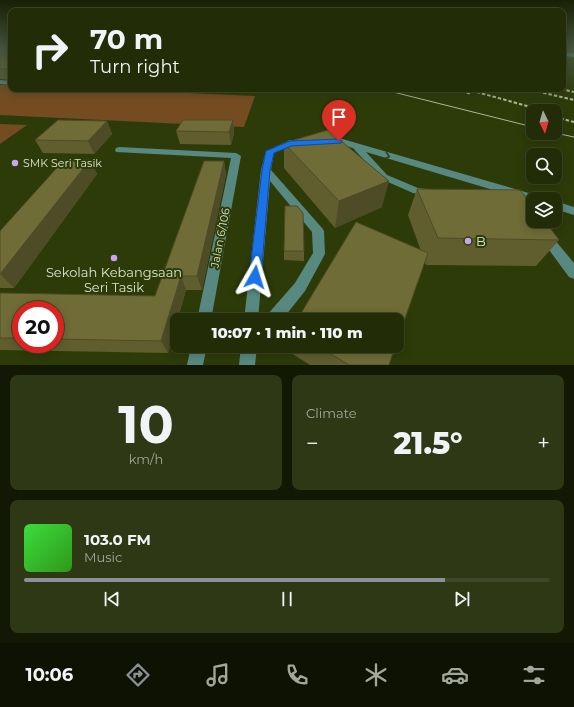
<!DOCTYPE html>
<meta charset="utf-8">
<style>
:root{--surface:#222c07;--page:#2e3815;--text:#f1f3f6;--muted:#a2a79b;--line:#3f4828;--accent:#8c9099}
body{margin:0;font-family:Montserrat,sans-serif;background:var(--page);color:var(--text);height:100vh;display:flex;flex-direction:column;font-size:15px;white-space:nowrap}
*{box-sizing:border-box;margin:0}
p{font-size:13px;color:var(--muted)}
.icon{flex:none;width:22px;height:22px;fill:none;stroke:currentColor;stroke-width:2;stroke-linecap:round;stroke-linejoin:round}
.map{position:relative;height:365px;overflow:hidden}
.panel{display:flex;flex-direction:column;gap:10px;padding:10px;background:#131804;flex:1}
.panel>*{flex:none}
.guide{position:absolute;left:8px;top:8px;width:558px;height:84px;border-radius:8px;box-shadow:0 2px 10px #0003,0 0 0 1px var(--line);background:#222c07;color:var(--text);overflow:hidden}
.needle{width:26px;rotate:175deg}
.tools{position:absolute;left:526px;top:104px;display:grid;gap:8px}
.tools a{display:grid;place-items:center;width:36px;height:36px;border-radius:8px;background:var(--surface);box-shadow:0 2px 10px #0003,0 0 0 1px var(--line);font-size:20px}
.speed{position:absolute;left:12px;top:301px;display:flex;gap:8px;font-size:20px;font-weight:700;text-align:center}
.speed>*{display:grid;place-content:center;width:52px;height:52px;border-radius:50%;background:var(--surface);box-shadow:0 2px 10px #0003,0 0 0 1px var(--line);line-height:1}
.speed .limit{border:6px solid #d22;background:#fff;color:#111}
.pin{position:absolute;display:grid;place-items:center;width:34px;height:34px;color:#fff;margin:-41px -17px;border-radius:50% 50% 50% 0;rotate:-45deg;box-shadow:0 0 4px #0007}
.pin .icon{rotate:45deg}
.me{position:absolute;width:44px;margin:-22px;rotate:6deg;stroke-linejoin:round;filter:drop-shadow(0 0 3px #0008)}
.turn{display:flex;align-items:center;gap:14px;height:84px;padding:0 16px;font-size:18px}
.turn .icon{width:52px;height:52px;stroke-width:2.5}
.turn b{display:block;font-size:28px;line-height:34px}
.big{font-size:30px;font-weight:800;line-height:1.1}
.panel .card{flex:1;display:flex;flex-direction:column;justify-content:center;gap:6px;min-width:0;padding:0 14px;border-radius:8px;background:var(--page)}
.panel .dial{align-items:center;gap:0}
.dial b{font-size:52px;line-height:1}
.song{display:flex;align-items:center;gap:12px}
.cover{width:48px;height:48px;border-radius:6px;background:linear-gradient(135deg,hsl(120 70% 55%),hsl(110 70% 35%))}
.played{height:4px;border-radius:2px;background:linear-gradient(90deg,var(--accent) 80%,var(--line) 80%)}
.keys{display:flex;justify-content:space-around;direction:ltr}
.heat{display:flex;justify-content:space-between;align-items:center;font-size:22px;direction:ltr}
.panel .tiles{flex:1;display:grid;gap:10px;grid-template-columns:1fr 1fr}
.card:last-child{grid-column:span 2}
.trip{position:absolute;left:170px;top:313px;width:234px;height:40px;border-radius:8px;background:var(--surface);box-shadow:0 2px 10px #0003,0 0 0 1px var(--line);font-weight:800;line-height:40px;text-align:center}
.dock{display:flex;height:64px;justify-content:space-around;align-items:center;background:#0e1203;color:var(--muted)}
.dock .icon{width:28px;height:28px}
.dock .active{color:var(--accent)}
.dock b{font-size:18px;color:var(--text)}
.map>svg:first-child{display:block}
.green{fill:#754c22}
.lines{fill:none;stroke-linecap:round;stroke-linejoin:round}
.minor{fill:#588981;fill-rule:evenodd}
.highway{fill:#78fdec;fill-rule:evenodd}
.tram{stroke:#abb695;stroke-width:1}
.rail{stroke:#abb695;stroke-width:2;stroke-dasharray:3.5 2;stroke-linecap:butt}
.wall{fill:#605d2f;fill-rule:evenodd}
.shaded-wall{fill:#4e4c26}
.building{fill:#706c37;stroke:#4e4c26}
.oneway{stroke:#314315}
.route{fill:#1a73e8;stroke:#114b97}
.poi-dot{fill:#c6a6f0;stroke:#2d3b09;stroke-width:1.5}
.labels{text-anchor:middle;dominant-baseline:central;stroke-width:4;stroke-linejoin:round;paint-order:stroke}
.poi-label{font-size:11px;fill:#dae4ca;stroke:#2d3b09;text-anchor:start}
.street-label{font-size:11px;fill:#dae4ca;stroke:#2d3b09}
.near-poi-label{font-size:13px;fill:#dae4ca;stroke:#2d3b09;text-anchor:start}
</style>
<div class="map">
<svg width="574" height="365" viewBox="0 0 574 365">
<rect width="100%" height="100%" fill="#2d3b09"/>
<g class="green">
<path d="M0,85h11v4h86l158,7 -11,31 -244,-12z"/>
<path d="M0,124l27,1 -27,19z"/>
</g>
<g class="lines">
<g class="minor">
<path d="M0,80l11,1v4l-11,-1z"/>
<path d="M153,89h24c-5,3 -19,3 -24,0z"/>
<path d="M339,138l200,58 1,3h-7v3l-167,-50 21,23 31,13 16,2 1,2 -5,4 -17,-3 -32,-14 -28,-31 -14,-4 -9,1 -4,-3 1,-2z"/>
<path d="M290,140l9,1 1,2 -1,2 -8,1 -17,6 -3,18 51,58 2,3 1,23 -20,37 -23,29h-17l2,-5 28,-32 18,-30 -1,-21 -42,-51 -12,139h-14l17,-150 5,-19z"/>
<path d="M119,147l117,6 5,3 -30,164h-14l34,-162 -115,-6 -1,-2 1,-2z"/>
<path d="M555,201l19,6v8l-19,-6z"/>
<path d="M545,231l4,2 25,30v16l-5,-2 -28,-38 -2,-3 2,-3z"/>
<path d="M191,346h16l-4,19h-16z"/>
<path d="M241,346h16l-2,19h-16z"/>
</g>
<path class="highway" d="M563,52l11,1v4l-11,-1z"/>
<g class="tram">
<path d="M381,89l152,38"/>
<path d="M555,133l19,4"/>
</g>
<g class="rail">
<path d="M456,89l15,5"/>
<path d="M466,89l79,22"/>
<path d="M527,89l47,11"/>
<path d="M561,89l13,3"/>
<path d="M555,117l19,5"/>
</g>
</g>
<g class="wall">
<path d="M0,49h11v31l-11,-1z"/>
<path d="M233,120l1,13 -3,12 -51,-1 -4,-13z"/>
<path d="M107,121l5,13 -18,20 -51,-1 -8,-13z"/>
<path d="M284,143l98,64 -47,21 -51,-60z"/>
<path d="M90,160l7,14 -83,114h-14v-57z"/>
<path d="M224,161l2,14 -24,115h-16l-18,63 -168,-3v-57l155,3zM21,310h34v34h-34z"/>
<path d="M417,189l142,51 -23,26 -110,-1 -18,-50z"/>
<path d="M284,251h20v10l-20,-1z"/>
<path d="M291,346h104l-6,19h-79l-19,-12z"/>
</g>
<g class="shaded-wall">
<path d="M11,68v10l-5,-9z"/>
<path d="M233,120l1,13 -3,12 -2,-13z"/>
<path d="M107,121l5,13 -18,20 -6,-13z"/>
<path d="M90,160l7,14 -83,114 -14,-14z"/>
<path d="M224,161l2,14 -24,115 -5,-14z"/>
<path d="M389,181l-7,26 -47,21 4,-27z"/>
<path d="M181,276l5,14 -18,63 -7,-12z"/>
</g>
<g class="building">
<path d="M0,49h11v6h-8l8,6v7l-5,1h-6z"/>
<path d="M58,120l49,1 -19,20 -53,-1z"/>
<path d="M183,120h50l-4,12 -53,-1z"/>
<path d="M328,130l61,51 -50,20 -55,-58z"/>
<path d="M64,160h26l-90,114v-43z"/>
<path d="M204,161h20l-27,115h-16l-20,65 -106,-2v-29h-34v28h-21v-45l155,3z"/>
<path d="M417,189l103,1 13,16v15h12l14,19 -121,-2z"/>
<path d="M285,206h12l6,7 1,38h-20z"/>
<path d="M356,222l72,31 -31,88v-21h-100z"/>
<path d="M318,346h77l-6,19h-40z"/>
</g>
<defs><path id="oneway-chevron" d="M-2-3.5L2.5 0L-2 3.5" fill="none" stroke-width="1.6" stroke-linecap="round" stroke-linejoin="round"/></defs>
<use class="oneway" href="#oneway-chevron" transform="translate(387 156) rotate(17)"/>
<linearGradient id="sky" x2="0" y2="1"><stop stop-color="#192005"/><stop offset="0.49" stop-color="#46553e"/><stop offset="1" stop-color="#46553e" stop-opacity="0"/></linearGradient>
<rect width="574" height="100" fill="url(#sky)"/>
<path class="route" d="M339,139l3,2 -1,2 -50,3 -17,7 -4,17 -9,107 -1,4 -5,1 -4,-1 -2,-4 13,-107 4,-19 24,-10z"/>
<g class="poi-dot">
<circle cx="15" cy="163" r="4"/>
<circle cx="468" cy="241" r="4"/>
<circle cx="114" cy="258" r="4"/>
</g>
<g class="labels">
<g class="poi-label">
<text x="23" y="163">SMK Seri Tasik</text>
</g>
<g class="street-label">
<text transform="translate(220 238) rotate(-79)">Jalan 6/106</text>
</g>
<g class="near-poi-label">
<text x="476" y="241">B</text>
<text x="114" y="272" text-anchor="middle">Sekolah Kebangsaan<tspan x="114" dy="15">Seri Tasik</tspan></text>
</g>
</g>
</svg>
<div class="tools">
<a><svg class="needle" viewBox="-14 -14 28 28"><path d="M0-13l5 13h-10z" fill="#e53935"/><path d="M0 13l5-13h-10z" fill="#a2a79b"/></svg></a>
<a><svg class="icon" aria-label="search" viewBox="0 0 24 24"><circle cx="10" cy="10" r="6"/><path d="M15 15l6 6"/></svg></a>
<a><svg class="icon" aria-label="layers" viewBox="0 0 24 24"><path d="M12 4l9 5-9 5-9-5zM3 14l9 5 9-5"/></svg></a>
</div>
<div class="speed"><div class="limit">20</div></div>
<div class="pin" style="left:339px;top:141px;background:#d93025"><svg class="icon" aria-label="arrive" viewBox="0 0 24 24"><path d="M6 21V4h12l-3 4 3 4H6"/></svg></div>
<svg class="me" style="left:255px;top:277px" viewBox="-20 -20 40 40"><path d="M0-17L14 15 0 8-14 15z" fill="#1a73e8" stroke="#fff" stroke-width="4"/></svg>
<div class="trip">10:07 · 1 min · 110 m</div>
<div class="guide">
<div class="turn"><svg class="icon" aria-label="right" viewBox="0 0 24 24"><path d="M7 20v-9h11M14 6l5 5-5 5"/></svg><div><b>70 m</b>Turn right</div></div>
</div>
</div>
<section class="panel">
<div class="tiles">
<div class="card dial"><b>10</b><p>km/h</p></div>
<div class="card"><p>Climate</p>
<div class="heat"><a>−</a><b class="big">21.5°</b><a>+</a></div>
</div>
<div class="card">
<div class="song"><i class="cover"></i><div><b>103.0 FM</b><p>Music</p></div></div>
<div class="played"></div>
<div class="keys"><svg class="icon" aria-label="previous" viewBox="0 0 24 24"><path d="M18 5L8 12l10 7zM5 5v14"/></svg><svg class="icon" aria-label="pause" viewBox="0 0 24 24"><path d="M8 5v14M16 5v14"/></svg><svg class="icon" aria-label="next" viewBox="0 0 24 24"><path d="M6 5l10 7-10 7zM19 5v14"/></svg></div>
</div>
</div>
</section>
<nav class="dock">
<b>10:06</b>
<svg class="icon active" aria-label="directions" viewBox="0 0 24 24"><path d="M12 3l9 9-9 9-9-9zM9 14v-3h6M13 9l2 2-2 2"/></svg>
<svg class="icon" aria-label="music" viewBox="0 0 24 24"><path d="M9 18V5l10-2v13"/><circle cx="6" cy="18" r="3"/><circle cx="16" cy="16" r="3"/></svg>
<svg class="icon" aria-label="phone" viewBox="0 0 24 24"><path d="M5 4h4l2 5-3 2q2 4 5 5l2-3 5 2v4C11 20 4 13 5 4z"/></svg>
<svg class="icon" aria-label="climate" viewBox="0 0 24 24"><path d="M12 3v18M4 7l16 10M4 17L20 7"/></svg>
<svg class="icon" aria-label="car" viewBox="0 0 24 24"><path d="M5 17H2v-5l4-1 3-4h7l3 4 3 1v5h-3M9 17h6M6 11h13"/><circle cx="7" cy="17" r="2"/><circle cx="17" cy="17" r="2"/></svg>
<svg class="icon" aria-label="filters" viewBox="0 0 24 24"><path d="M4 7h16M4 17h16"/><circle cx="9" cy="7" r="2"/><circle cx="15" cy="17" r="2"/></svg>
</nav>
